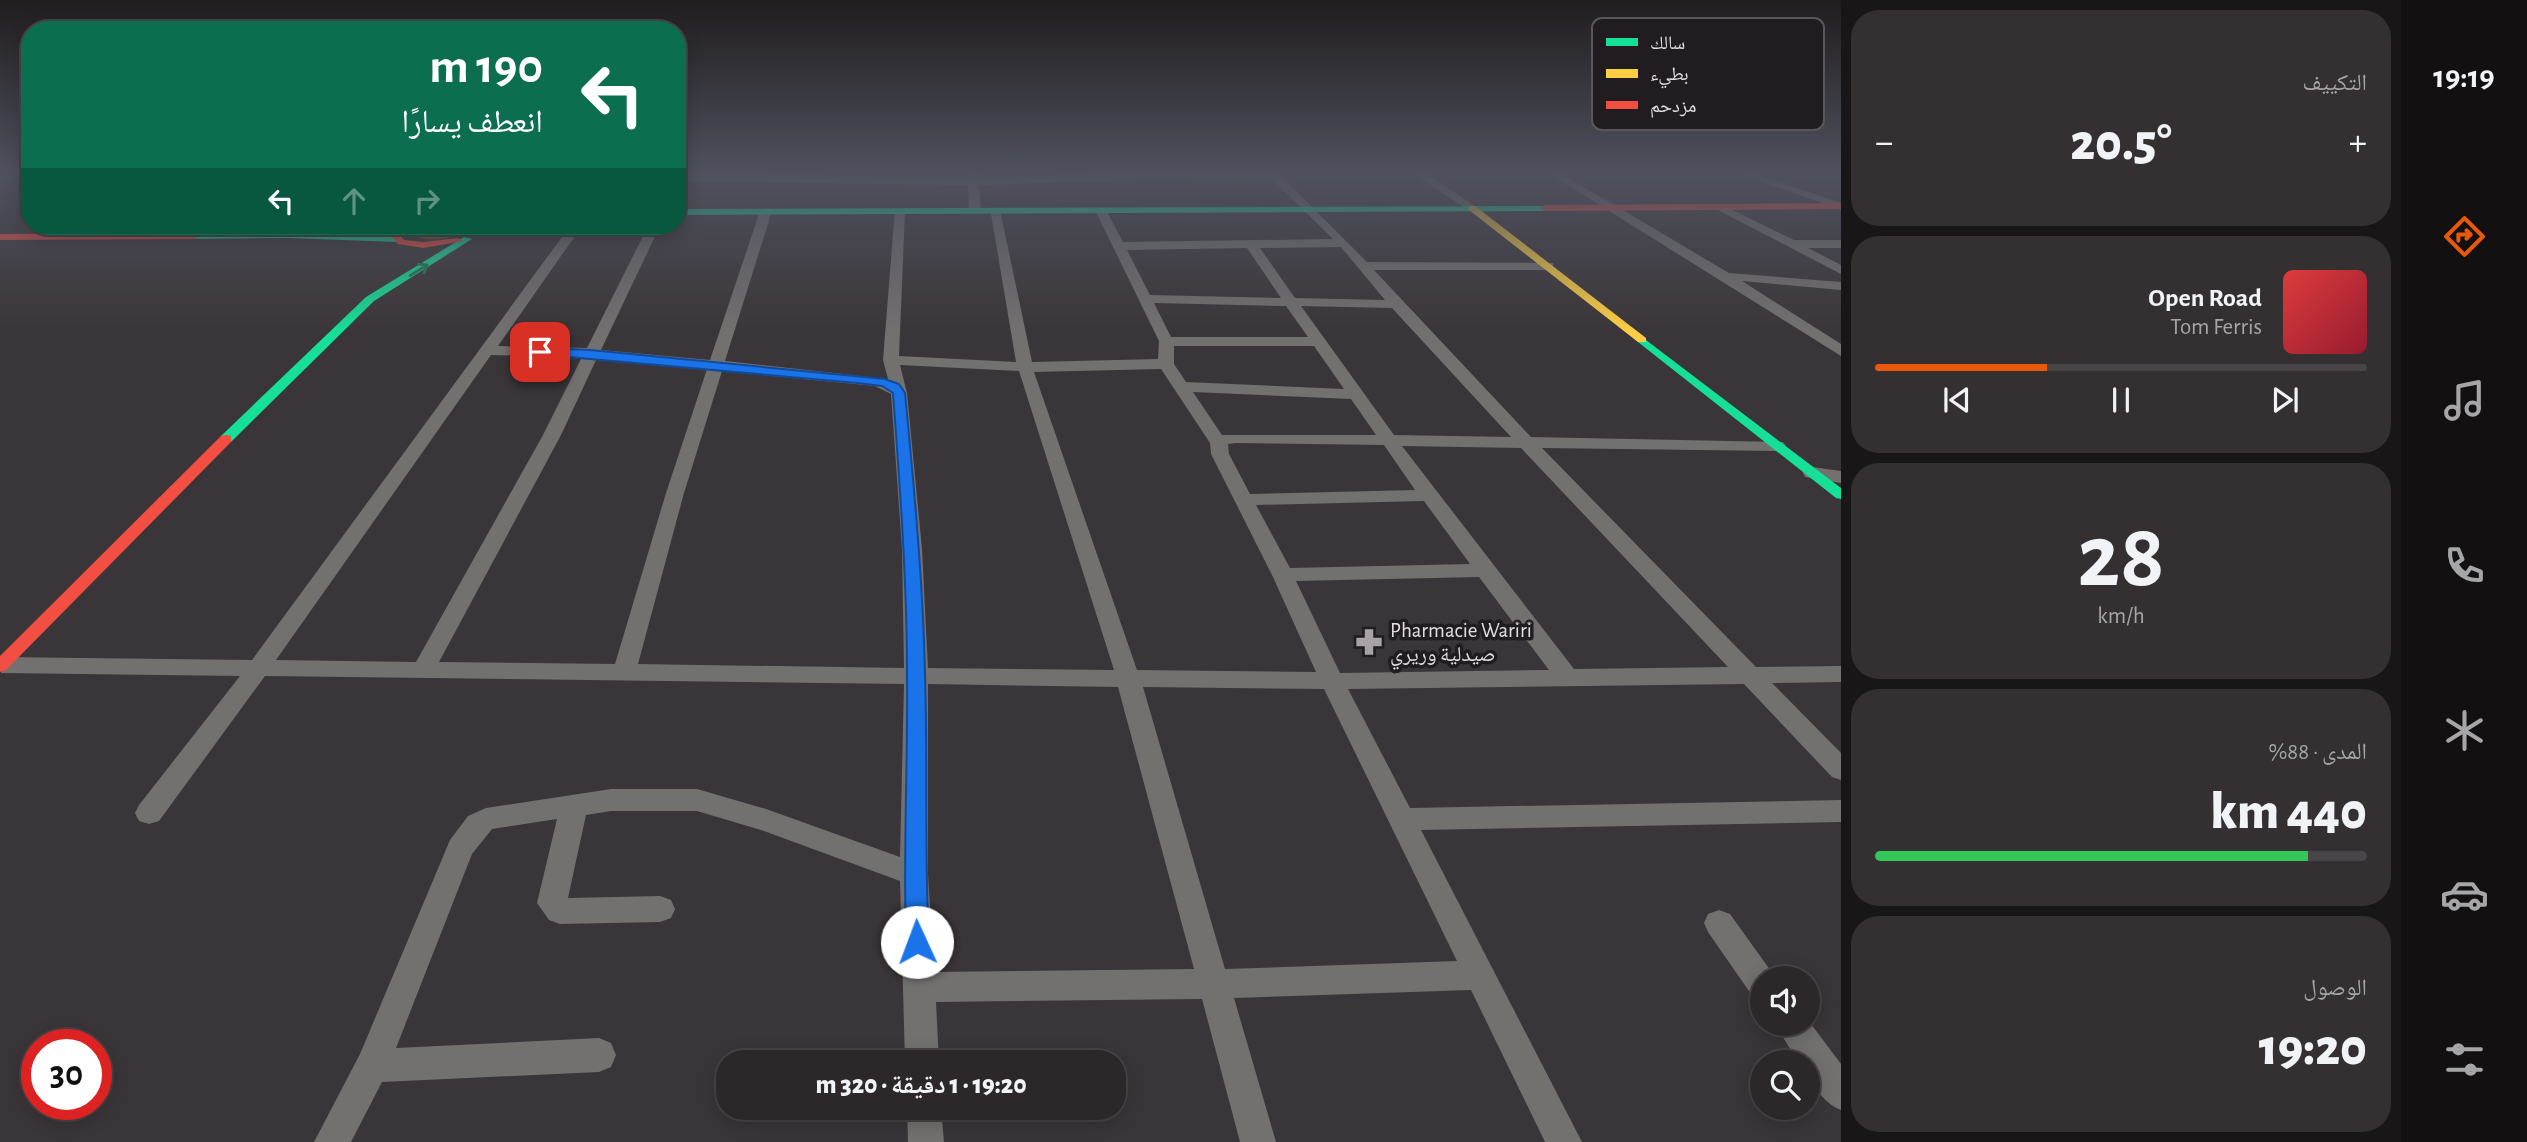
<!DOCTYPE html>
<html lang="ar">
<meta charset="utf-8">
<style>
:root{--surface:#2c282a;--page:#343032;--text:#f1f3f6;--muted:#a6a6a8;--line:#484447;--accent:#ea580c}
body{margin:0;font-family:"Alegreya Sans","Noto Naskh Arabic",sans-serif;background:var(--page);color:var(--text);direction:rtl;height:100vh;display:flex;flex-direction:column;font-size:26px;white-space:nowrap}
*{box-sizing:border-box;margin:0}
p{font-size:23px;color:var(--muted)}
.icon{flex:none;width:38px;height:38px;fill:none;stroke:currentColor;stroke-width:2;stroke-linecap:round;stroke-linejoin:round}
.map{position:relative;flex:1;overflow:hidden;direction:ltr}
.drawer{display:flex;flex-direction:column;gap:10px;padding:10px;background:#181617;width:560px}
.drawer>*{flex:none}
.top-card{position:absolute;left:21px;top:21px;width:665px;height:214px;border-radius:28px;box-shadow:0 4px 18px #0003,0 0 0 2px var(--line);direction:rtl;background:#0b6e4f;color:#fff;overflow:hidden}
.fabs{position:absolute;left:1750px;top:966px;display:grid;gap:14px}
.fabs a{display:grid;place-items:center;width:70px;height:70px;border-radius:50%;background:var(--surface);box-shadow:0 4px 18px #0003,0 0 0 2px var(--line);font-size:35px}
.speed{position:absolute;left:21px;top:1029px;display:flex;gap:14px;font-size:35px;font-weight:700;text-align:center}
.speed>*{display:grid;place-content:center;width:91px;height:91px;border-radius:50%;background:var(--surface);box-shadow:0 4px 18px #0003,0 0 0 2px var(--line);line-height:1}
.speed .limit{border:10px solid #d22;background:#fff;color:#111}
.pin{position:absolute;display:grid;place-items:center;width:60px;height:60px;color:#fff;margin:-30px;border-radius:14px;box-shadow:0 4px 10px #0006}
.me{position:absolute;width:77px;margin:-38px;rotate:358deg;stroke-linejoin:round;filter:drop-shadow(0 0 5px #0008)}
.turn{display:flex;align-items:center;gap:24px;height:147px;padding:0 28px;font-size:32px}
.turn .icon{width:91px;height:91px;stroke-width:2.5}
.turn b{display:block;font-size:49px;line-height:60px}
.lanes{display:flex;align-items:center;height:66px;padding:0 28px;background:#0003;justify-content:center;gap:35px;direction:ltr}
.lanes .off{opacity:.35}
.big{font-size:52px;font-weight:800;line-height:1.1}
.drawer .tile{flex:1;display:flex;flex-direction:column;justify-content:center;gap:10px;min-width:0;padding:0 24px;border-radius:28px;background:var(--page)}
.drawer .dial{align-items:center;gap:0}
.dial b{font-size:91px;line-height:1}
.song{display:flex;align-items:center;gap:21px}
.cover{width:84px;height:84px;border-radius:10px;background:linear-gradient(135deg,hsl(0 70% 55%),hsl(350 70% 35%))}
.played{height:7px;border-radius:4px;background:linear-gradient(90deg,var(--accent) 35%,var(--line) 35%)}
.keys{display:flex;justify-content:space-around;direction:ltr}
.heat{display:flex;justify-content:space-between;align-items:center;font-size:38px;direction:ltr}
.charge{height:10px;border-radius:5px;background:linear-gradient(90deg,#34c759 88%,var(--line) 0)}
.trip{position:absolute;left:716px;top:1050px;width:410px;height:70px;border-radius:28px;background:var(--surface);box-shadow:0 4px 18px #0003,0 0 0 2px var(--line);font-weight:800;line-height:70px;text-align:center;direction:rtl}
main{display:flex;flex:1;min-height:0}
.tabs{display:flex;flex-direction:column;width:126px;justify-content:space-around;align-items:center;background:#121011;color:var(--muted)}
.tabs .icon{width:49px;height:49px}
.tabs .selected{color:var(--accent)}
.tabs b{font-size:32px;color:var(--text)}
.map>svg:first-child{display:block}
.green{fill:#755242}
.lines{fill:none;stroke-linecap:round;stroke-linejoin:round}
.street{fill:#737070;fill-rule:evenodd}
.fast{fill:#16e098;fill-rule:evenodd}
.slow{fill:#ffcf43;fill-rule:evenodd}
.jam{fill:#f24e42;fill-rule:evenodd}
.oneway{stroke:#1c7e5c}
.route{fill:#1a73e8;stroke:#114b97;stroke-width:2}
.labels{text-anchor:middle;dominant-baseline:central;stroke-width:7;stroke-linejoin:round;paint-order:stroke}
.poi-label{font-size:21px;fill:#e3dce1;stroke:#211c1f;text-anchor:start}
.key{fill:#211c1f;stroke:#5b5659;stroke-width:2}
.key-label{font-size:19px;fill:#e3dce1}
</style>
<main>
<nav class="tabs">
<b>19:19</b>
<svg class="icon selected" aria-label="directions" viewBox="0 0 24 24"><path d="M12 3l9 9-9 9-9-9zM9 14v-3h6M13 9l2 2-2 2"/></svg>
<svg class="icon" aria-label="music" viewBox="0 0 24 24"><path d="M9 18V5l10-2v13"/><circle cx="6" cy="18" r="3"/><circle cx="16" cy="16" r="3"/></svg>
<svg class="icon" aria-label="phone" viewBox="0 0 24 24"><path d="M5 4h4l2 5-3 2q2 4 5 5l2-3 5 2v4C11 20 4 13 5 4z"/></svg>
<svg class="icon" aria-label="climate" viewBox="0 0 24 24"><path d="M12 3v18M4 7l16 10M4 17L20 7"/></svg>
<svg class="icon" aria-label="car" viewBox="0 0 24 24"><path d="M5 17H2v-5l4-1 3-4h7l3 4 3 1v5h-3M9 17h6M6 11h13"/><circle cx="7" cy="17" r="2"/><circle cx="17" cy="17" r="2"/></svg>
<svg class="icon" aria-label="filters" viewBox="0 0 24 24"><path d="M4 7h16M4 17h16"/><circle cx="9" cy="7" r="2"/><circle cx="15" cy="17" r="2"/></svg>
</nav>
<section class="drawer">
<div class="tile"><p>التكييف</p>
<div class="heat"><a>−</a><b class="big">20.5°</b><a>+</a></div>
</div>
<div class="tile">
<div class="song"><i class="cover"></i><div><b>Open Road</b><p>Tom Ferris</p></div></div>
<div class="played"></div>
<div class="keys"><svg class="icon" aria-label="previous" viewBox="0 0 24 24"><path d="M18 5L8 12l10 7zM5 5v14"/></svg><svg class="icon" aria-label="pause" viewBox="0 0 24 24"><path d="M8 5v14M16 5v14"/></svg><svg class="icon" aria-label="next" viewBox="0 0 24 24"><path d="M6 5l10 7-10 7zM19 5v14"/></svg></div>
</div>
<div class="tile dial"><b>28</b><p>km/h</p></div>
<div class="tile"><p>المدى · 88%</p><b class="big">440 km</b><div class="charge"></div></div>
<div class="tile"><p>الوصول</p><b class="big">19:20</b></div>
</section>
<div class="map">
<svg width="1841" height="1142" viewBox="0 0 1841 1142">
<rect width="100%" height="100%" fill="#3a3538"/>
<path class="green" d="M421,226h51v1c-11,12 -47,17 -60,7z"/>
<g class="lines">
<g class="street">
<path d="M701,174l267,4v-4h10l1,4 146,-4h154l88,88 186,1v6l-5,1h-174l157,167 252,5 3,4 -3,4 -6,1 -235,-3 214,219 85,-1v16l-69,1 69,70v27l-9,-3 -88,-93 -396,5 62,119 431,-8v22l-420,8 161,312h-37l-74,-152 -237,8 42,144h-36l-38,-143 -266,3 3,60h-34l-5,-181 -139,-51 -64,-19h-86l-25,4 -18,83 92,-2 11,4 4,9 -4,9 -11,4 -100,2 -11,-4 -12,-17 20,-84 -65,10 -20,25 -76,194 203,-10 12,5 5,12 -5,12 -12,5 -217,10 -31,60h-37l46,-88 90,-214 18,-24 18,-8 125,-19h86l69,20 134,48 4,-173 -639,-8 -106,145 -10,3 -10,-3 -4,-8 4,-8 101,-129 -239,-3 -1,-16 252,3 318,-434h12l-84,120 89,2 61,-122h12l-59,124 109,10 50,-149 6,-3 6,3 -47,150 163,18 -5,-19 12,-151 10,2 -6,145 117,6 -26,-154 10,2 32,152 126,-3 1,-18 -64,-131 2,-2h8l18,34 210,-3 -60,-59 -122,-1 -172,6 2,25 -6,3 -6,-3 -1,-25 -291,-4v-6zM1341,247l44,53 -90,-2 -35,-50zM1247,248l34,50 -131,-3 -23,-45zM1154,303l132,3 22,31h-137zM1301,306l91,2 119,129 -117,-2zM1174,346h140l30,43 -158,-7 -12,-18zM491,355l91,2 -39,78 -127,227 -140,-2zM597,358l110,11 -41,124 -51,171 -176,-2 122,-227zM900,365l119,6 95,299 -186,-2 -6,-119 -15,-156zM1161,369l49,74 1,11 61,121 44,97 -179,-2 -103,-298zM722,371l153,15 16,8 11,155 2,119 -266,-4 46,-171zM1193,392l158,7 25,36h-154zM1236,443l148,2 31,45 -165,4 -21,-40 -1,-10zM1402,446l119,2 207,219 -154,2zM1424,501l46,63 -180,4 -34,-63zM1479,577l70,93 -209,3 -44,-92zM928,684l190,3 76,282 -260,3 -6,-98zM1143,687l181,2 133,272 -232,8z"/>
<path d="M1414,174h12l52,34 -10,2z"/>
<path d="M1550,174h12l167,99 112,9v8l-99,-9 99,63v12z"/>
<path d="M1741,174h14l86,29v7z"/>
<path d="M1720,204l74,36h47v8h-33l33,17v9l-125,-65 -2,-2z"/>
<path d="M1812,467l29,4v12l-36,-6 -2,-4 2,-4z"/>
<path d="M1719,910l11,4 43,60 2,4h-13v21l-11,-5 -43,-62 -4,-9 4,-9z"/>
<path d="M1808,1020l33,44v46c-18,-7 -33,-28 -33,-48h-10l-23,-38h33z"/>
<path d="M907,1108h34l3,34h-36z"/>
</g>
<g class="fast">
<path d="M1548,206v4l-3,1 -868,4v-6z"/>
<path d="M510,226h19l-52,11 -5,-3z"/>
<path d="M289,232l108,4 5,3 -5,3 -108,-4 -95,1 -5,-3 5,-3z"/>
<path d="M464,237l8,2 -98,62 -143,141h-10v-6l145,-139z"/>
<path d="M1642,337l199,151v11l-5,-1 -198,-156 -2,-2z"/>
</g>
<path class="slow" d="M1469,206h6l171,132v4h-8l-169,-132z"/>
<g class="jam">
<path d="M1841,203v6l-296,2 -4,-3 4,-3z"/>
<path d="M400,226h9l-9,9 4,5 19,2 35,-4 5,3 -40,7 -25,-4 -8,-9z"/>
<path d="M0,234l194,-1 5,3 -5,3 -194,1z"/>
<path d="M226,435l5,1v6l-225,228 -6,2v-16l221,-220z"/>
</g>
</g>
<defs><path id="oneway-shaft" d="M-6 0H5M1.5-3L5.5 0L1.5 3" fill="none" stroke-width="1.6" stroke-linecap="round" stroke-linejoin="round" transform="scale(1.75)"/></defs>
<use class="oneway" href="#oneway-shaft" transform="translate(419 270) rotate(-32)"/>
<linearGradient id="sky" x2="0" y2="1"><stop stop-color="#201d1f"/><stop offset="0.52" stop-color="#4f515e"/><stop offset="1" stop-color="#4f515e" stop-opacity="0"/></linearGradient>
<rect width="1841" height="333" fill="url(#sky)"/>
<path class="route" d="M540,348l50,2 295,29 14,5 6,9c9,94 18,188 20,282 3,89 -1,178 4,267l-4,7 -8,3 -8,-3 -3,-7c-3,-89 2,-178 1,-267 0,-94 -7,-188 -14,-282l-11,-7 -25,-3 -322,-29 -1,-2z"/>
<defs>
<symbol id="pharmacy-bare" viewBox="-9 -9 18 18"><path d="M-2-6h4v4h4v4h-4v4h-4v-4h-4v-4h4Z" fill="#a8a2a6" stroke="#211c1f" stroke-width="2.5" paint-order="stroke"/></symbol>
</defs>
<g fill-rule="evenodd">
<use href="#pharmacy-bare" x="1350" y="623" width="38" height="38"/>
</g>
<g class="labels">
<g class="poi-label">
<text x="1390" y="630">Pharmacie Wariri<tspan x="1390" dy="24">صيدلية وريري</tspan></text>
</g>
</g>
<rect x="1592" y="18" width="232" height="112" rx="10" class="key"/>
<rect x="1606" y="38" width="32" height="8" fill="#16e098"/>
<rect x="1606" y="69" width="32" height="9" fill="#ffcf43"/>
<rect x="1606" y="101" width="32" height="8" fill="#f24e42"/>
<g class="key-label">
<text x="1650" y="49">سالك</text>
<text x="1650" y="80">بطيء</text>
<text x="1650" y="112">مزدحم</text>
</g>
</svg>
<div class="fabs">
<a><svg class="icon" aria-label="sound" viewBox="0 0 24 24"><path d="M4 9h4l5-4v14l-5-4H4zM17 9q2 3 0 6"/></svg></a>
<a><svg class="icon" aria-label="search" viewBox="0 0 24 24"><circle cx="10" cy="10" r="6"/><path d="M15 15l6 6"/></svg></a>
</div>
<div class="speed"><div class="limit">30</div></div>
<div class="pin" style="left:540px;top:352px;background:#d93025"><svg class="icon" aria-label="arrive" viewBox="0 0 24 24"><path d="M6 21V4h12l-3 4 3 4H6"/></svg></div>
<svg class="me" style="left:917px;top:942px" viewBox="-20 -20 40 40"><circle r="19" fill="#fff"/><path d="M0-13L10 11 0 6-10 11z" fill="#1a73e8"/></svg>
<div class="trip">19:20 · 1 دقيقة · 320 m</div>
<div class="top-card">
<div class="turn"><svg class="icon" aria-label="left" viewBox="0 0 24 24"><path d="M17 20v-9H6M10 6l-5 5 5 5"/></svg><div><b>190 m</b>انعطف يسارًا</div></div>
<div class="lanes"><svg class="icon" aria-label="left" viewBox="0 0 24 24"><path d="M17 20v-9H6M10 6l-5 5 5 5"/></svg><svg class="icon off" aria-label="ahead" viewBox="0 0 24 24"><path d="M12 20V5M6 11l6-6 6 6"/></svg><svg class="icon off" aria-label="right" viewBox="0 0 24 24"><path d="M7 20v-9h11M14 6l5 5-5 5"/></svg></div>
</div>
</div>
</main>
